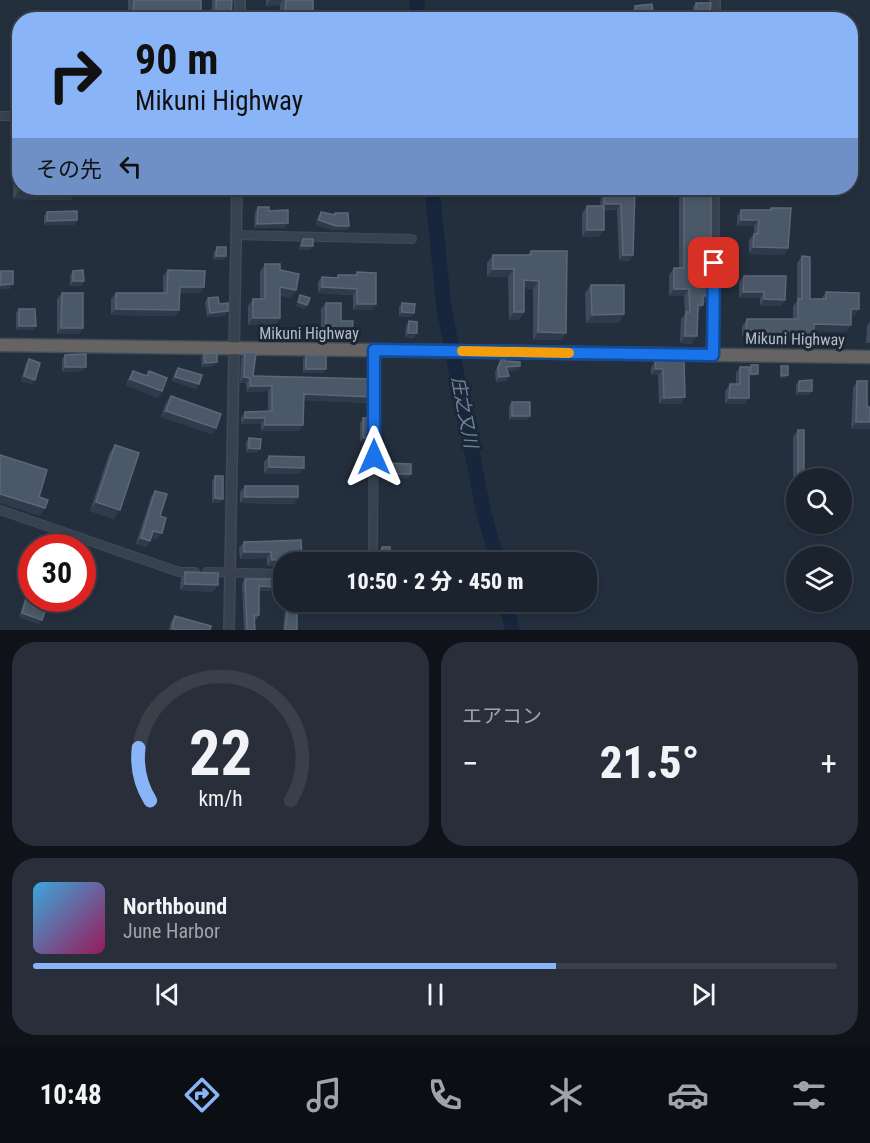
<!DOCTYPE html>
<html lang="ja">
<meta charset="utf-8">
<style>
:root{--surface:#1b232e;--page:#282f3a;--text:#f1f3f6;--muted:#a0a4aa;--line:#39404a;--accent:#8ab4f8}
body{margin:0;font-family:"Roboto Condensed","Noto Sans JP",sans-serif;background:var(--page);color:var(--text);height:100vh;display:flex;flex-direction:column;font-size:22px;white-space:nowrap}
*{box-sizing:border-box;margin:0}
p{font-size:20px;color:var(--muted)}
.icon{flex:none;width:33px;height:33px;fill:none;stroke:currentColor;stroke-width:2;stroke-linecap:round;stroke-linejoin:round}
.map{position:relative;height:630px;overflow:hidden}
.panel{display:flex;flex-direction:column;gap:12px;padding:12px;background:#0f1319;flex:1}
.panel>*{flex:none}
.banner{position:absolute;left:12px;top:12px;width:846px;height:183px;border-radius:24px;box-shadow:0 3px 9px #0003,0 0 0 2px var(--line);background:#8ab4f8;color:#111;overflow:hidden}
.buttons{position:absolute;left:786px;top:468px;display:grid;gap:12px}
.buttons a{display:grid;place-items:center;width:66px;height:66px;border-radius:50%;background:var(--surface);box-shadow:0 3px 9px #0003,0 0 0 2px var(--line);font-size:30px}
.speed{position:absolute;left:18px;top:534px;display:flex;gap:12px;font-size:30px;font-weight:700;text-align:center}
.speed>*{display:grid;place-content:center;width:78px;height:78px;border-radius:50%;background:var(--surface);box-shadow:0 3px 9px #0003,0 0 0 2px var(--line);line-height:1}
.speed .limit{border:9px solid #d22;background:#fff;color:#111}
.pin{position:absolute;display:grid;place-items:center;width:51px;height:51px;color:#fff;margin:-26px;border-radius:12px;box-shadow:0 3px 9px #0006}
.me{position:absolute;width:66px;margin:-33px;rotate:0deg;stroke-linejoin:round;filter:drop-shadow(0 0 4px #0008)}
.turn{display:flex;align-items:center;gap:21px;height:126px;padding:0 24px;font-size:27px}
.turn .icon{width:78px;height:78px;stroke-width:2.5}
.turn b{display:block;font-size:42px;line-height:51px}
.then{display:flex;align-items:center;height:57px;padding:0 24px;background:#0003;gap:12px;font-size:22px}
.big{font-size:45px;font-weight:800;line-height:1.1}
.panel .widget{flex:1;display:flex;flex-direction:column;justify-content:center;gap:9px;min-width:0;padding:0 21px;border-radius:24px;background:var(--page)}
.panel .dial{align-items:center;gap:0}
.dial svg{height:156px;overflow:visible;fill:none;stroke:var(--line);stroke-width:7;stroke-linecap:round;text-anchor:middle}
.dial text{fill:var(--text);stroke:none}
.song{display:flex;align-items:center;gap:18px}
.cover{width:72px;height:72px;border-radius:9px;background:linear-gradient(135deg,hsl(200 70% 55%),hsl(330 70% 35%))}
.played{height:6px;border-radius:3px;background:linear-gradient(90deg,var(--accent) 65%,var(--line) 65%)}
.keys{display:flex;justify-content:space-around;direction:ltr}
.heat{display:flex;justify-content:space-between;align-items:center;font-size:33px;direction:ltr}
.panel .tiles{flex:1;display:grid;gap:12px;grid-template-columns:1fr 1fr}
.widget:last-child{grid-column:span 2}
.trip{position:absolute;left:273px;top:552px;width:324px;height:60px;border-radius:24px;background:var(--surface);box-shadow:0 3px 9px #0003,0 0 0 2px var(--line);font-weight:800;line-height:60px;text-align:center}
.tab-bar{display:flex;height:96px;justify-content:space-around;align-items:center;background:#0b0e12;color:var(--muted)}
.tab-bar .icon{width:42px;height:42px}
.tab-bar .on{color:var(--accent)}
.tab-bar b{font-size:27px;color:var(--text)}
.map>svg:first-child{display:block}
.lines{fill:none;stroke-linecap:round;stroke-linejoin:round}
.river{stroke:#17263c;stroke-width:15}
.minor-casing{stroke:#414a57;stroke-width:10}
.tertiary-casing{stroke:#414a57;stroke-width:12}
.trunk-casing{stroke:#434c59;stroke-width:15}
.minor{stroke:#38414e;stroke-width:8}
.tertiary{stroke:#38414e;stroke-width:9}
.trunk{stroke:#656462;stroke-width:12}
.wall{fill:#3f4b5c}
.shaded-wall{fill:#2f3b4b}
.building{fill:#4b5868;stroke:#5c6777;stroke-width:1.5}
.route-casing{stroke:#114b97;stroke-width:15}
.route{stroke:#1a73e8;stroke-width:10}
.slow{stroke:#f59e0b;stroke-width:10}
.labels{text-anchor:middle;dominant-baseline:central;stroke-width:6;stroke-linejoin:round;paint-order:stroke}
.street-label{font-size:16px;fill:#b4bcc9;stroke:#1d2633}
.water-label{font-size:18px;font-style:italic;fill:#6d86a8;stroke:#1d2633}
</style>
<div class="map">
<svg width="870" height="630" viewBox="0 0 870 630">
<rect width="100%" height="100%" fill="#242f3e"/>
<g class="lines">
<g class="river">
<path d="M417,0l1,20"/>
<path d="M432,188l12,120 40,206 14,48"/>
<path d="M506,602l6,28"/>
</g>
<defs>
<g id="minor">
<path d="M0,116h20"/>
<path d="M236,235l176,4"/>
<path d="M0,510l179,62h16"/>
<path d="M373,562l1,-212"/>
<path d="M207,572l77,2"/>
</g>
<g id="tertiary">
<path d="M240,20v-20"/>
<path d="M715,20v-20"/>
<path d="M713,355l1,-167"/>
<path d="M229,630l8,-442"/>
</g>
<path id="trunk" d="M0,345l870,12"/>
</defs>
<use href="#minor" class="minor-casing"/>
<use href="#tertiary" class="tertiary-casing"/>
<use href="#trunk" class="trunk-casing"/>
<use href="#minor" class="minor"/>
<use href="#tertiary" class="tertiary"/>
<use href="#trunk" class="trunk"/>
</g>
<g class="wall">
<rect x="128" y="0" width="73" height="20"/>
<path d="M212,0h20l-1,20h-20z"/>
<path d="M266,0h47l-3,20h-31l1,-15 -14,1z"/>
<path d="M696,3l13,17h-16v-13z"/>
<path d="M635,6l19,14h-22l-1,-7z"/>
<path d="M663,13l10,7h-13v-3z"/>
<path d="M20,132v56l55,4 -5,8 -57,-1 1,-59z"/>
<path d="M617,188h18l-6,73 -10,-1 -2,-50h-13l-5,27h-17v-24l5,-7h13l1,-8 4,-6 12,1z"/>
<path d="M684,191l22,55h-1l-1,21 7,29 -5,7h-3v2l-5,7 -6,32 -12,-1 1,-24 4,-5 -1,-18h-15v-21l5,-7h5v-70z"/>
<path d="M258,207l11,4 16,17h-31l1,-16z"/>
<path d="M771,208l17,40 -4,7 -35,-1v-14l5,-6v-8h-17v-10l4,-6h28z"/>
<path d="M47,212l30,8 -3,5h-30v-9z"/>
<path d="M321,212l13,2 1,-1 14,13 -3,4h-13l-17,-5 2,-9z"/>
<path d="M303,239l7,11h-11l1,-7z"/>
<path d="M217,247l9,9 -3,4h-10l1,-8z"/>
<path d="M531,251l35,82 -5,7h-28v-51l-9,-1v24l-5,8h-10l-1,-43h-21v-14l6,-8h35z"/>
<path d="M802,256l8,43h11l5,-7 33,17 -5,7h-3l-5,16 -32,-1 -5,13 -46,1v-8h-21v-11l5,-7h46v-13l4,-5v-38z"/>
<path d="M265,264l15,6 11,28 -11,-3v23l-5,7h-27v-19l5,-7h7v-27z"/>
<path d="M168,270l36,17 -4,6h-20l-1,17 -4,6 -64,-1v-16l5,-6h47v-17z"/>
<path d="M73,271l11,10 -3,5h-11v-11z"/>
<path d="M357,272l15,38h-19v-15l-35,-2v-11l4,-5 15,1 1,-3h17z"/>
<path d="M744,276l37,30h-21v-8h-21v-16z"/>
<path d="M591,285l33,29 -5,9h-33l-1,-30z"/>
<path d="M62,293l21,35 -4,6h-22v-35z"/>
<path d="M208,298l11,6 6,12 -18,1 -2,-15z"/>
<path d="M326,303l15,18 11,11 -4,6h-27v-29z"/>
<path d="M402,303l9,14 -12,-1v-9z"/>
<path d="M19,309l17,17 -3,4h-17v-17z"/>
<path d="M409,321l5,17 -9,-1 1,-11z"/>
<path d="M870,322v21h-4l1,-17z"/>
<path d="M245,352l8,24 118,21 -4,6 -63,-3 -5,31h-38v-7h-20v-6l4,-6 23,-1v-20l-21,1 -1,-9h-6l1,-25z"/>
<path d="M204,354l10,12 -12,1 -1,-9z"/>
<path d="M65,355l18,16 -21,1v-13z"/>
<path d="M306,355l17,18h-20v-14z"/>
<path d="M503,356l2,5 12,9 -9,1 -2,10 -10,1 -1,-10 5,-12z"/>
<path d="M29,359l3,25 -11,-3 5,-18z"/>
<path d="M655,361h29l-3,43h-22l-1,-29h-7v-7z"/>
<path d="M751,365l5,11h-7l-4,28h-20v-13l5,-7h6v-11l4,-6h9z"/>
<path d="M178,368l18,21 -24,-8 3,-9z"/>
<path d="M133,371l13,5 3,-5 13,20 -4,7 -32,-13 3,-8z"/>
<path d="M799,381l13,10 -3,4h-13v-10z"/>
<path d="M857,381l10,26h3v22h-19l2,-41z"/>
<path d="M171,396l41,38 -51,-17 5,-14z"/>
<path d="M512,402l18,14 -3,4h-18v-14z"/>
<path d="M363,418l8,20 -3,4h-8v-19z"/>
<path d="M798,430l6,48h-8v25h-3v-66z"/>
<path d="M249,438l8,15 -11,-1v-10z"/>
<path d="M115,445l-1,74 -24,-8 19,-57z"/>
<path d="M269,456l30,18h-35v-12z"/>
<path d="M390,463l21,11 -3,4h-21v-10z"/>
<path d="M215,476l5,27h-8v-22z"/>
<path d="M245,486l53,11 -4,7 -54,-1v-11z"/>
<path d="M155,491l5,25 -3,23 -6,-1 -5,9 -10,-3 15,-47z"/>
<path d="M244,542l58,17 -2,3h-16l-17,4v-8l-27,1 -1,-11z"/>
<path d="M382,547l8,15h-13l2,-11z"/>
<path d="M185,572l28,20 -33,-2 1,-12z"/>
<path d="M245,579l26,12h-12v24l-3,5h-2l1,10h-11l-2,-47z"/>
<path d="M27,596l15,24 -3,4 -20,-7 5,-16z"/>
<path d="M288,606l9,24h-14l2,-20z"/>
<path d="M175,616l35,14h-41l2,-9z"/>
</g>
<g class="shaded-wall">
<path d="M270,0h13l-3,5 -14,1z"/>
<path d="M643,13l-5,7h-5l4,-6z"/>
<path d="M285,16h28l-3,4h-27z"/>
<path d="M258,188h33l-2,2h-32z"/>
<path d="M19,190l56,2 -5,8 -57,-1z"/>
<path d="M604,204h17l-4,6 -17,-1z"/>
<path d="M77,220l-3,5h-30l3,-4z"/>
<path d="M319,220l30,6 -3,4h-13l-17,-5z"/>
<path d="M741,220h18l-5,6h-17z"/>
<path d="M288,223l-3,5h-31l3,-4z"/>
<path d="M587,230h17l-5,7h-17z"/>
<path d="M705,238h6l-5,8h-7z"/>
<path d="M302,246h11l-3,4h-11z"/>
<path d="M753,247l35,1 -4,7 -35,-1z"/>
<path d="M623,255h10l-4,6 -10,-1z"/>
<path d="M216,256h10l-3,4h-10z"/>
<path d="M493,269h21l-6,8h-21z"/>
<path d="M524,280l15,1 -6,8 -15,-1z"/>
<path d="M73,281h11l-3,5h-11z"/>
<path d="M13,284l-3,5h-10v-4z"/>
<path d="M180,287h24l-4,6h-24z"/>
<path d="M280,287l16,3 -5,8 -16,-4z"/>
<path d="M322,287l35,2 -4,6 -35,-2z"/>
<path d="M674,289h15l-5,7h-15z"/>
<path d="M743,292h21l-4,6h-21z"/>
<path d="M703,296h8l-5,7h-8z"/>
<path d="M764,299l21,1 -4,6h-21z"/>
<path d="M298,302l9,3 -3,4 -9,-3z"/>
<path d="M357,304h19l-4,6h-19z"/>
<path d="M698,305h5l-5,7z"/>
<path d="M116,309l63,1 -4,6 -64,-1z"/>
<path d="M851,309h8l-5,7 -8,-1z"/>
<path d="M228,311l-3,5 -18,1 3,-4z"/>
<path d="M402,312l12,1 -3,4 -12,-1z"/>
<path d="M514,312h10l-5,8h-10z"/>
<path d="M624,314l-5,9h-33l6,-8z"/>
<path d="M253,318h27l-5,7h-27z"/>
<path d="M814,324l37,1 -5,7 -37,-1z"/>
<path d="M19,326h17l-3,4h-17z"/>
<path d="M61,328h22l-4,6h-22z"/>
<path d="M746,330h22l-5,7h-21z"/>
<path d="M326,332h26l-4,6h-27z"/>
<path d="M538,332l28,1 -5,7h-28z"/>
<path d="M408,333h9l-3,5 -9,-1z"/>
<path d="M685,336h12l-5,8 -12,-1z"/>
<path d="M814,337l-5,7 -46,1 5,-7z"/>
<path d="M217,362l-3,4 -12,1 3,-4z"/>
<path d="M520,366l-3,4 -14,1 3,-4z"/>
<path d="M65,367h21l-3,4 -21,1z"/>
<path d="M306,369h20l-3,4h-20z"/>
<path d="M656,369h7l-5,6h-7z"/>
<path d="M751,374h7l-2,2h-7z"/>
<path d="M788,375l-1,3h-7l1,-2z"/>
<path d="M24,376l11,4 -3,4 -11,-3z"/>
<path d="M509,376l-3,5 -10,1 3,-5z"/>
<path d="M175,377l24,7 -3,5 -24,-8z"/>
<path d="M244,377l6,1 -4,5h-6z"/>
<path d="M130,379l32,12 -4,7 -32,-13z"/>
<path d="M250,386h22l-4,5 -21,1z"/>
<path d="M799,391h13l-3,4h-13z"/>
<path d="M304,394l67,3 -4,6 -66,-3z"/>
<path d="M685,397l-4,7h-22l5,-6z"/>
<path d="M729,398h20l-4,6h-20z"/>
<path d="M166,411l50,17 -4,6 -51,-17z"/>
<path d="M512,416h18l-3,4h-18z"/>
<path d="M245,418h20l-4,6h-20z"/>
<path d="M856,422h14v7h-19z"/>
<path d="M265,425h38l-4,6h-38z"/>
<path d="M363,438h8l-3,4h-8z"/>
<path d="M249,448l11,1 -3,4 -11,-1z"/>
<path d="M269,467l35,1 -5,6h-35z"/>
<path d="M390,474h21l-3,4h-21z"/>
<path d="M0,494l45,14 -5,8 -40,-13z"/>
<path d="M245,497h53l-4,7 -54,-1z"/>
<path d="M215,498l8,1 -3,4h-8z"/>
<path d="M96,502l24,8 -6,9 -24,-8z"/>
<path d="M153,531l9,2 -5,6 -8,-2z"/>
<path d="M141,538l9,3 -4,6 -10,-3z"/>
<path d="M244,552h27l-4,6 -27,1z"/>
<path d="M302,559l-2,3h-16v4h-17l5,-6z"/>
<path d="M185,584l33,1 -5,7 -33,-2z"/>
<path d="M259,586l15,1 -3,4h-15z"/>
<path d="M22,613l20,7 -3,4 -20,-7z"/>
</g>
<g class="building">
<path d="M134,0h67v20h-68z"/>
<path d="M216,0h16l-1,20h-15z"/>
<path d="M286,0h27v16h-28z"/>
<path d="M696,3h15l-2,17h-13z"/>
<path d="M652,4l2,16h-10l-1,-7 -6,1 -2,-8z"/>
<path d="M673,12v8h-10v-7z"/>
<path d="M20,161v27h56l-1,4 -56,-2z"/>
<path d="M621,188h14l-2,67h-10l-2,-51h-17l1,-12 16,1z"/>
<path d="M684,191h27v47h-6l-1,29h7v29h-8v9h-5l-1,31h-12l1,-24h4l-1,-23h-15v-21h10z"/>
<rect x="587" y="206" width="17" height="24"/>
<path d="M258,207h11v4l19,-1v13l-31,1z"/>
<path d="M771,208h20l-3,40 -35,-1 1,-13h4l1,-14h-18v-10h30z"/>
<path d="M77,211v9l-30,1v-9z"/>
<path d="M321,212l14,3v-2h13l1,13h-13l-17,-6z"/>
<path d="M303,239h10v7h-11z"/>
<path d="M217,247h9v9h-10z"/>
<path d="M531,251h36l-1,82 -28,-1 1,-51 -15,-1v32h-10v-43h-21v-14h38z"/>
<path d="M802,256l8,1v42h16v-7l33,1v16h-8v16l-37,-1v13l-46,1v-8h-22l1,-11h51v-20h4z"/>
<path d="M265,264h15v6l19,4 -3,16 -16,-3v31h-27v-19h12z"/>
<path d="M83,270l1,11h-11v-10z"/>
<path d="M168,270l37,1 -1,16h-24l-1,23 -63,-1v-16h51z"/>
<path d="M1,271h12v13l-13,1z"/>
<path d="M357,272l19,1v31h-19v-15l-35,-2v-10l16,1v-3h19z"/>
<path d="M744,276h42l-1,24 -21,-1v-7h-21z"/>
<path d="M591,285h33v29l-32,1z"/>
<path d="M62,293h21v35h-22z"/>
<path d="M300,295l10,3 -3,7 -9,-3z"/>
<path d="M218,297l1,7 9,-1v8l-18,2 -2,-15z"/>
<path d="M326,303h15v18h12l-1,11h-26z"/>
<path d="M402,303l13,1 -1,9 -12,-1z"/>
<path d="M19,309h16l1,17h-17z"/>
<path d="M409,321l8,1v11h-9z"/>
<path d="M245,352l11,1 -3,23 119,3 -1,18 -67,-3 -1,31h-38v-7h-20v-6l27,-1v-25h-22v-8l-6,-1z"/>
<path d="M217,353v9l-12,1 -1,-9z"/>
<path d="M86,354v13h-21v-12z"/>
<rect x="306" y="355" width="20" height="14"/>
<path d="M503,356l2,5 15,1v4l-14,1 3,9 -10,1 -1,-9z"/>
<path d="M29,359l11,4 -5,17 -11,-4z"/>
<path d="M655,361h29l1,36 -21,1 -1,-29h-7z"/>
<rect x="751" y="365" width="7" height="9"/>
<path d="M781,366h7v9l-7,1z"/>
<path d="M740,367h9v31h-20l1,-14h10z"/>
<path d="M178,368l24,7 -3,9 -24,-7z"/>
<path d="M133,371l14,5 2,-5 18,7 -5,13 -32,-12z"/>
<path d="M812,380v11h-13v-10z"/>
<path d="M857,381h10v26h3v15h-14z"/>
<path d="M171,396l50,18 -5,14 -50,-17z"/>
<rect x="512" y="402" width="18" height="14"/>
<rect x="363" y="418" width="8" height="20"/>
<rect x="798" y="430" width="6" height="48"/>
<path d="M249,438l12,1 -1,10 -11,-1z"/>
<path d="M115,445l24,8 -19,57 -24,-8z"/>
<path d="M0,455l47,15 -8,27 9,3 -3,8 -45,-14z"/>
<path d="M269,456l35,1v11l-35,-1z"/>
<path d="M390,463l21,1v10h-21z"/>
<path d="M215,476h8v23l-8,-1z"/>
<rect x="245" y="486" width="53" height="11"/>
<path d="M155,491l12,3 -7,22 6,2 -4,15 -9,-2 -3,10 -9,-3z"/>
<path d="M301,540l1,19 -30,1 -1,-8h-27v-10z"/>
<path d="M382,547h8v15h-10z"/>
<path d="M185,572l33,1v12l-33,-1z"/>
<path d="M245,579h29v8l-15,-1v29h-5l1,15h-8z"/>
<path d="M27,596l9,3 -3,8 12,4 -3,9 -20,-7z"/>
<path d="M288,606h9v24h-12z"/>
<path d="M175,616l36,10 -1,4h-34l-4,-2z"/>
</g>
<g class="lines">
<defs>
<path id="route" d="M374,457v-107l339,5 1,-92"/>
</defs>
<use href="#route" class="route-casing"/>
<use href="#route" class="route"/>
<path class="slow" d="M462,351l107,2"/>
</g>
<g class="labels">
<g class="street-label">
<text x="309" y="333">Mikuni Highway</text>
<text transform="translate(795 339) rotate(1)">Mikuni Highway</text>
</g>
<g class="water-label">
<text transform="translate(465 412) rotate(79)">庄之又川</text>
</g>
</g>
</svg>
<div class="buttons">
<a><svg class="icon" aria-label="search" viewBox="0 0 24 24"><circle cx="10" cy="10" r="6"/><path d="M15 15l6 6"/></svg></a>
<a><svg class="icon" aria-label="layers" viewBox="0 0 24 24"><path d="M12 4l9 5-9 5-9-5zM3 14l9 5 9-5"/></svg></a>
</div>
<div class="speed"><div class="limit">30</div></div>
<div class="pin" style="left:714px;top:263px;background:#d93025"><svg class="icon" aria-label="arrive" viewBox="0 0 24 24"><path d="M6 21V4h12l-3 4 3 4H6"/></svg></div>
<svg class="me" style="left:374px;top:457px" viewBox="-20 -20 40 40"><path d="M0-17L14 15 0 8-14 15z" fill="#1a73e8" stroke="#fff" stroke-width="4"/></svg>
<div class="trip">10:50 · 2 分 · 450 m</div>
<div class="banner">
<div class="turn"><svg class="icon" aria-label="right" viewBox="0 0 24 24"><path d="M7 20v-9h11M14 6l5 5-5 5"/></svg><div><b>90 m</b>Mikuni Highway</div></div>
<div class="then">その先<svg class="icon" aria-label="left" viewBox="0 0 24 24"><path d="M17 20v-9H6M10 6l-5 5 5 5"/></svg></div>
</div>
</div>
<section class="panel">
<div class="tiles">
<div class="widget dial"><svg viewBox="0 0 100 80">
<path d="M14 69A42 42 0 1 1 86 69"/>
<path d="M14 69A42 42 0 0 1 8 42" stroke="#8ab4f8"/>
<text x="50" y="56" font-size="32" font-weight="700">22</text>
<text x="50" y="72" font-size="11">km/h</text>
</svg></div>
<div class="widget"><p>エアコン</p>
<div class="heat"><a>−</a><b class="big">21.5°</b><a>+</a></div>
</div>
<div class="widget">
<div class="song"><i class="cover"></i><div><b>Northbound</b><p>June Harbor</p></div></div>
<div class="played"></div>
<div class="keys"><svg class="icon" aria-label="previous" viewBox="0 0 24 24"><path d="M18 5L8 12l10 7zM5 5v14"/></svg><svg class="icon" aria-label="pause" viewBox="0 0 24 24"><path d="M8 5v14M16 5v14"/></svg><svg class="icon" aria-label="next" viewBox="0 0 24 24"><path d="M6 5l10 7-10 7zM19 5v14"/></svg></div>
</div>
</div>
</section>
<nav class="tab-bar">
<b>10:48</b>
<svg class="icon on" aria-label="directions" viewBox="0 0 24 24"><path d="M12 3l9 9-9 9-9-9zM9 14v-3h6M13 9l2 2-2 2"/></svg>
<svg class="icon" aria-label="music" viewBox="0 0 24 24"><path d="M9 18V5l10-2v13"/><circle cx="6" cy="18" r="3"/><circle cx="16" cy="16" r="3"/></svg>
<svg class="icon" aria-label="phone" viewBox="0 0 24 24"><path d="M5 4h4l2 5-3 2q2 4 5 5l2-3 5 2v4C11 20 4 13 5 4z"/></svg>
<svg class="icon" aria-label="climate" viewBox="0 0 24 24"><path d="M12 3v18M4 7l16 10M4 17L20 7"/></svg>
<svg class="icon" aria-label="car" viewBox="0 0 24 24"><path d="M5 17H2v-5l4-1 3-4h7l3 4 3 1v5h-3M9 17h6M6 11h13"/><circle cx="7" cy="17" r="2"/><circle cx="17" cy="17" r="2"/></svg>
<svg class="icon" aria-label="filters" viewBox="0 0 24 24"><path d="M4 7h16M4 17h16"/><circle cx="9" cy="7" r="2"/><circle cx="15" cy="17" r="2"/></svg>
</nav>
